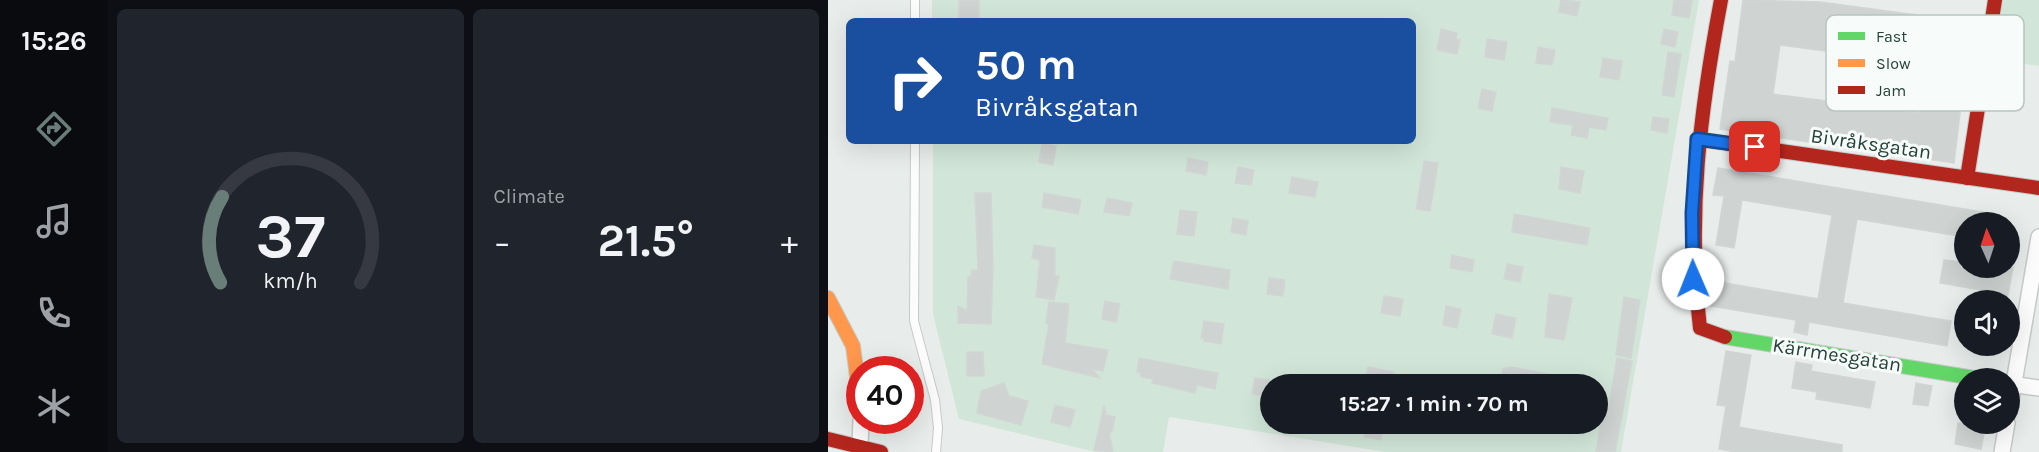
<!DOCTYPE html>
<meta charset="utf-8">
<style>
:root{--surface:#171b24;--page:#20242c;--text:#f1f3f6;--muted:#9ea1a6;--line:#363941;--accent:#697e78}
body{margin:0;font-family:Karla,sans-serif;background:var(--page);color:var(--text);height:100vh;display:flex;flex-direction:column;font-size:22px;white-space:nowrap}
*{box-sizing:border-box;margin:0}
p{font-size:20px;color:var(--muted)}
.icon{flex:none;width:33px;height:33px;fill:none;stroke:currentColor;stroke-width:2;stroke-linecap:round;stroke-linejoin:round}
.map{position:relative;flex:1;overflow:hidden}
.side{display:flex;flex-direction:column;gap:9px;padding:9px;background:#0d0f14;width:720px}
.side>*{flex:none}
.top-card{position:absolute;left:18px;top:18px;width:570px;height:126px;border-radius:9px;box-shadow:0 6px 24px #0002;background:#1a4fa0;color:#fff;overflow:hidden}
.needle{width:39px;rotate:357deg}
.tools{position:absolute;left:1126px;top:212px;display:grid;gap:12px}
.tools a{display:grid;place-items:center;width:66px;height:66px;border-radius:50%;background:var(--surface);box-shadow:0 6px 24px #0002;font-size:30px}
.speed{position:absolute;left:18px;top:356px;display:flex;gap:12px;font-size:30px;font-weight:700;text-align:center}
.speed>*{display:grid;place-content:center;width:78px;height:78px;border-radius:50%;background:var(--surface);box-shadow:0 6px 24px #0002;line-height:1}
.speed .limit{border:9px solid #d22;background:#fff;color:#111}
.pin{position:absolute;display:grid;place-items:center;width:51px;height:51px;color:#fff;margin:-26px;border-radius:12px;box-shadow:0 3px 9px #0006}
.me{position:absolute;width:66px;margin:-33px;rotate:359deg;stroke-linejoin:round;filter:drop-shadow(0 0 4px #0008)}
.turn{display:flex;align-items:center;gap:21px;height:126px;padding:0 30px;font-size:27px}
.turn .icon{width:78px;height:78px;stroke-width:2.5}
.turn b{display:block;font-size:42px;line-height:51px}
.big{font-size:45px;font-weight:700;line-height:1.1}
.side .card{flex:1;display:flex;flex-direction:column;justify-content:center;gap:9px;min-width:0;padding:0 21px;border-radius:9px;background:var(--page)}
.side .dial{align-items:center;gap:0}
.dial svg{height:156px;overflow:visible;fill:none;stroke:var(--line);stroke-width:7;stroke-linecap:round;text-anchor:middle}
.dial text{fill:var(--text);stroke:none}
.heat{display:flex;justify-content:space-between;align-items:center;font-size:33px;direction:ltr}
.side .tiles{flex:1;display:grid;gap:9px;grid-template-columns:repeat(2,1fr)}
.trip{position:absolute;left:432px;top:374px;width:348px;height:60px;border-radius:30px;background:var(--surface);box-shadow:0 6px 24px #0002;font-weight:700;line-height:60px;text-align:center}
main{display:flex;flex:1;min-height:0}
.tab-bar{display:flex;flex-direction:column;width:108px;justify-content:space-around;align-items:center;background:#090b0e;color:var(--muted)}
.tab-bar .icon{width:42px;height:42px}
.tab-bar .on{color:var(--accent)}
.tab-bar b{font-size:27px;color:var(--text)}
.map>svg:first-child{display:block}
.green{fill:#d1e6d8;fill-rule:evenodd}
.building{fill:#cfd4d2;stroke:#d1d6d4;stroke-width:1.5;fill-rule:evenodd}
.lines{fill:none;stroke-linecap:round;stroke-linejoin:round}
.lane-casing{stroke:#c5cac8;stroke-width:10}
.street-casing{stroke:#c5cac8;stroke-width:18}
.fast-casing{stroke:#c3cbc8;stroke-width:16}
.slow-casing{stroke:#c3cbc8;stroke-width:16}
.jam-casing{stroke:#c3cbc8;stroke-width:16}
.lane{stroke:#fcfcfc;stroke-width:8}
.street{stroke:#fcfcfc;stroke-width:15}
.fast{stroke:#63d668;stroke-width:14}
.slow{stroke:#ff974d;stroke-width:14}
.jam{stroke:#b3261e;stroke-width:14}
.route-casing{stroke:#114b97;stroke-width:15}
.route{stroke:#1a73e8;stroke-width:10}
.labels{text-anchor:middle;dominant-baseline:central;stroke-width:6;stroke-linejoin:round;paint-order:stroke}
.street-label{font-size:20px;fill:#24423a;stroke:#f7fbf9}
.key{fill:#f7fbf9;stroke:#b8c4c0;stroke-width:1.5}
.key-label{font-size:16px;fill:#24423a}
</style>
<main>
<nav class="tab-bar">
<b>15:26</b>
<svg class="icon on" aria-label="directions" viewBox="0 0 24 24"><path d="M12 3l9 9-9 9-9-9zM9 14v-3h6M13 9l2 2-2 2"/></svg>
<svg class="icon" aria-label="music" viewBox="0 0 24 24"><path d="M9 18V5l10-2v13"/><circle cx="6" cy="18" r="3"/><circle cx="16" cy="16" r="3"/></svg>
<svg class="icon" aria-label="phone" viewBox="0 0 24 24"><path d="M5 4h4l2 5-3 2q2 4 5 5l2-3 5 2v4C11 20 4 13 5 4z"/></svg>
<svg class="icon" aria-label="climate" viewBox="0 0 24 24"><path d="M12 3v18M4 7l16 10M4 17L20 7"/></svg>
</nav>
<section class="side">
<div class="tiles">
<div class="card dial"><svg viewBox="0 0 100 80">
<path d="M14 69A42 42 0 1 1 86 69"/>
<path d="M14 69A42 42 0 0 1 15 25" stroke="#697e78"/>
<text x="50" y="56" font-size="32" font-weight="700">37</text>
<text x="50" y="72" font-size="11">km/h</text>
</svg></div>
<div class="card"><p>Climate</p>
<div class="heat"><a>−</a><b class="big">21.5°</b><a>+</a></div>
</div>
</div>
</section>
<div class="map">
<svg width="1211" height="452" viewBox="0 0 1211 452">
<rect width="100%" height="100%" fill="#e8edeb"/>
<g class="green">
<path d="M104,0h767l-78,452h-236l-216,-35 -6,35h-68l-136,-33 -26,-105v-173h480v-120h-481zM442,384h328v39h-328z"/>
<path d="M1175,0h36v66l-44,-6z"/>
</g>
<g class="building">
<rect x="131" y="0" width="20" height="18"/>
<path d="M733,0l19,2 -3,14 -18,-4z"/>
<path d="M846,0h18l-3,18 -17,-3z"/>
<path d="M915,0l77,2 96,13 -1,8 62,7 -12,76 -4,-1 -7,58 -234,-34 10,-68 5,1zM952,45l145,19 -5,49 -147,-19z"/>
<path d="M613,29l16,4 -1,6 4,1 -3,14 -20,-4z"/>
<path d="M836,29l14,3 -3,15 -14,-3z"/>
<path d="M659,39l20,3 -3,18 -19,-3z"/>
<path d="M710,47l17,3 -3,15 -16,-2z"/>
<path d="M840,52l13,2 -7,43 -12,-2z"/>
<path d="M775,58l19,3 -3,19 -19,-3z"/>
<path d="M654,89l14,3 -4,19 -14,-3z"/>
<path d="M724,108l56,10 -2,12 -17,-3 -2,11 -16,-3 2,-10 -23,-3z"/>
<path d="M825,117l16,2 -2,14 -16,-3z"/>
<path d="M214,144l14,2 -3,19 -14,-3z"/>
<path d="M360,158l20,4 -2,13 -20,-4z"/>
<path d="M596,161l14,2 -8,48 -14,-2z"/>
<path d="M410,167l16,3 -3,15 -16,-2z"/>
<path d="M733,167l23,4 -4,22 -21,-4z"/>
<path d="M890,168l276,46v8h-29v15l-108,-18 -14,84 108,18 -4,25 -138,-24 -2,13 -13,-3 2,-12 -86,-14 4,-25 104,18 14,-84 -90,-15 -8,48 -18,-3 8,-49 -11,-1z"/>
<path d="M464,177l26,5 -3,15 -26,-4z"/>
<path d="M147,193h16l2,78 -2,53 -33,-1v-17l9,5 1,-34h3l1,-7h6z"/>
<path d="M216,193l37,7 -3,14 -36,-7z"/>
<path d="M279,198l25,5 -3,13 -25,-4z"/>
<path d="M352,210l17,2 -3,24 -17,-2z"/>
<path d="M686,214l76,14 -3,17 -75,-13z"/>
<path d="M405,218l15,3 -2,14 -15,-3z"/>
<path d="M206,245l21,3v28h4l-5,24 -18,-3 4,-37 -8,-2z"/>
<path d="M624,255l22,5 -2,12 -22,-4z"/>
<path d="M1116,260l17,2 -1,5h53l-6,33h-27l1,-10 -41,-7z"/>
<path d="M346,261l56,9 -2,19 -58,-10z"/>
<path d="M679,264l16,3 -3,15 -16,-3z"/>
<path d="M441,278l16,2 -2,16 -16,-2z"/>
<path d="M721,294l23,4 -8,42 -19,-3z"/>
<path d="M556,296l19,3 -3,17 -19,-3z"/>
<path d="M796,297l16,3 -9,58 -15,-3z"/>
<path d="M277,301l15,3 -4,18 -14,-3z"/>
<path d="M221,302l20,2 -4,39 43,7 -5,21 -11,-2 8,9 -58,-14 7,-40 -3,-1z"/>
<path d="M618,306l15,3 -4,19 -14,-3z"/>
<path d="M668,314l20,4 -4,20 -20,-4z"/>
<path d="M376,321l20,3 -3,20 -17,-3v-3h-3z"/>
<path d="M898,351l25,4 -12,72 103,18v7h-107l-16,-3 7,-43 -9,-1z"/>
<path d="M139,352h16l1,24h-17z"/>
<path d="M311,358l79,15 -3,16 -18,-4 -2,8 -43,-10 1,-4 -12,-2v-4l-4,-1z"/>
<path d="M789,358l15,3 -17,91h-19l7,-41 5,1z"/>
<path d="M968,362l16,3 -1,6 64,11 -5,26 -54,-9 1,-7 -25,-4z"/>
<path d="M540,367l26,5 -2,12h-27z"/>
<path d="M682,367l56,10 -1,7h-65l3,-15z"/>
<path d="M427,378l15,2v17l-18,-3z"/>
<path d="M176,383l5,13 19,5 -7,24 -44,-12 4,-22z"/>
<path d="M1088,383l16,3 -4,20 -15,-2z"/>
<path d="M227,405l20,5 -5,17 -19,-5z"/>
<path d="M276,406l2,9 9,2 -3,15h-3l4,20 -19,-2z"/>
<path d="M538,423h18l-3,17 -17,-3z"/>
<path d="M1130,423h28l-5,26 -26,-5z"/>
</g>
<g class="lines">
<defs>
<g id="lane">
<path d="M87,0v21"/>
<path d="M87,141l-1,180 21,79 3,28 -2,24"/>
</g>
<g id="street">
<path d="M1182,384l29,4"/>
<path d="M1182,406l29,-169"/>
<path d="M32,446l1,-26"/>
<path d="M1174,452l5,-29"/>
</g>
<path id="fast" d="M897,337l249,41"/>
<path id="slow" d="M0,298l25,48 7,54"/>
<g id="jam">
<path d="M893,0c-21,112 -34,214 -21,328l25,9"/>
<path d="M869,139l342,49"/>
<path d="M1139,178l28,-178"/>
<path d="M0,439l53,13"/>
</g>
</defs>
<use href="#lane" class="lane-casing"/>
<use href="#street" class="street-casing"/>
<use href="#fast" class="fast-casing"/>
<use href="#slow" class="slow-casing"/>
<use href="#jam" class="jam-casing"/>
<use href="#lane" class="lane"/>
<use href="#street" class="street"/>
<use href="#fast" class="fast"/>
<use href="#slow" class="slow"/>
<use href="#jam" class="jam"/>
</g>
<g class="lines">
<defs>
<path id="route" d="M865,279l-1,-66 5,-74 58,8"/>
</defs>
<use href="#route" class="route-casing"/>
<use href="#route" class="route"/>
</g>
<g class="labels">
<g class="street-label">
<text transform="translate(1043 144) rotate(8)">Bivråksgatan</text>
<text transform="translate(1009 355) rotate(9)">Kärrmesgatan</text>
</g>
</g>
<rect x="998" y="15" width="198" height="96" rx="9" class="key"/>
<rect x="1010" y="32" width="27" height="8" fill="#63d668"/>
<rect x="1010" y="59" width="27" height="8" fill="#ff974d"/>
<rect x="1010" y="86" width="27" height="8" fill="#b3261e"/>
<g class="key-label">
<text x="1048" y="42">Fast</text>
<text x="1048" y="69">Slow</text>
<text x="1048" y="96">Jam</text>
</g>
</svg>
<div class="tools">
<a><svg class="needle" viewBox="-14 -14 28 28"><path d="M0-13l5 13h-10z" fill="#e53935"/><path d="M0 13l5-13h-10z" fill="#9ea1a6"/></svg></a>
<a><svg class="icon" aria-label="sound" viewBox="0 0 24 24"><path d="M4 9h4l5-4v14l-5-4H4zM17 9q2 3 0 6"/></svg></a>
<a><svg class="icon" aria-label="layers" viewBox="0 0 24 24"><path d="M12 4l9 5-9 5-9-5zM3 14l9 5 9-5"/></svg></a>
</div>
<div class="speed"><div class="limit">40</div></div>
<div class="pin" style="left:927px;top:147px;background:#d93025"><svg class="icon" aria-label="arrive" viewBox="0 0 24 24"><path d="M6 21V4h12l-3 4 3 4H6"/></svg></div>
<svg class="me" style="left:865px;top:279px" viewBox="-20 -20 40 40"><circle r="19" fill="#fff"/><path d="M0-13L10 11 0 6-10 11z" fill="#1a73e8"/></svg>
<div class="trip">15:27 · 1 min · 70 m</div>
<div class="top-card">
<div class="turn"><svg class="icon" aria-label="right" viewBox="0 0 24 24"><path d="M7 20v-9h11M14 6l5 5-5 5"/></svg><div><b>50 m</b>Bivråksgatan</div></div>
</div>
</div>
</main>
